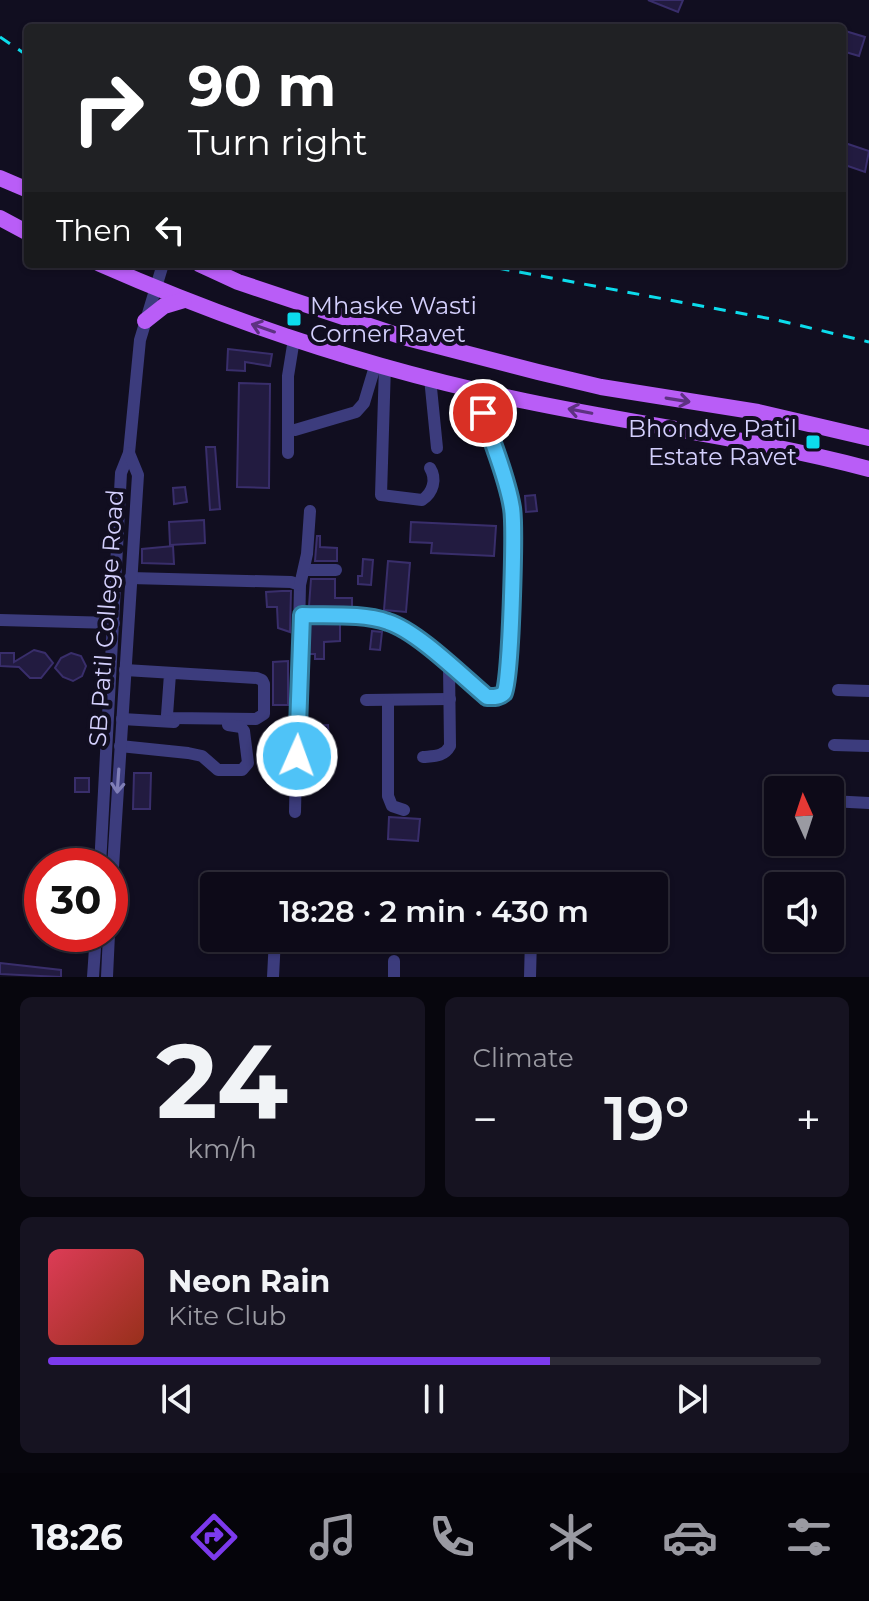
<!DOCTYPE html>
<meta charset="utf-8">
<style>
:root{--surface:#0d0a18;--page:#161321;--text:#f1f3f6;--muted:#9a9aa2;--line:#2d2b37;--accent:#7c3aed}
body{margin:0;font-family:Montserrat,sans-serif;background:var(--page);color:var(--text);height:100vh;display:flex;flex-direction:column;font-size:30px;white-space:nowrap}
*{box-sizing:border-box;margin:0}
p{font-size:26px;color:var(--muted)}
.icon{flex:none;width:44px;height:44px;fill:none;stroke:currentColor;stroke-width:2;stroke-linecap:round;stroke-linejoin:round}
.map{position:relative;height:977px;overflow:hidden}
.sheet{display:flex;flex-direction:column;gap:20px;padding:20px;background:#07060d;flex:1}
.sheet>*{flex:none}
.top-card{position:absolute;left:24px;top:24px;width:822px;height:244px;border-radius:8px;box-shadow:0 2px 6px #0004,0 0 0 2px var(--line);background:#202124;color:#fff;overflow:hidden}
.needle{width:52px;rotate:357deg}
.tools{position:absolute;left:764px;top:776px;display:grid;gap:16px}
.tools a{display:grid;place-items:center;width:80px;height:80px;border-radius:8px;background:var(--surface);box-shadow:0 2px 6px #0004,0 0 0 2px var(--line);font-size:40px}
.speed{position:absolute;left:24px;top:848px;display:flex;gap:16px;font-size:40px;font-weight:700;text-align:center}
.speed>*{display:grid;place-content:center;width:104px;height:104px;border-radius:50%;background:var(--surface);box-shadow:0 2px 6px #0004,0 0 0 2px var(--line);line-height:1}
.speed .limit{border:12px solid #d22;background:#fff;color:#111}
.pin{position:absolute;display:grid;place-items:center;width:68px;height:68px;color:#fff;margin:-34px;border:4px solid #fff;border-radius:50%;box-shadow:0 2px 8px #0007}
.me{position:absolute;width:88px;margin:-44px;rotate:2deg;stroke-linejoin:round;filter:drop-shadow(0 0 6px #0008)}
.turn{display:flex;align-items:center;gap:28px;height:168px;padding:0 32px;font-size:36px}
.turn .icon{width:104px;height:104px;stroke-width:2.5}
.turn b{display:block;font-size:56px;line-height:68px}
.then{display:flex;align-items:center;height:76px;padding:0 32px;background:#0003;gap:16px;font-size:30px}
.big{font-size:60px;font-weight:600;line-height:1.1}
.sheet .card{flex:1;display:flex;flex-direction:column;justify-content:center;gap:12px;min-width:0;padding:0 28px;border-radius:12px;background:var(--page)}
.sheet .dial{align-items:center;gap:0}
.dial b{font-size:104px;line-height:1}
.song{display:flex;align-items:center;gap:24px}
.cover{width:96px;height:96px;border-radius:12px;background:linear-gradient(135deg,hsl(350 70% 55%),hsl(10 70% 35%))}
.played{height:8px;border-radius:4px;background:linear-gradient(90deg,var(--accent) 65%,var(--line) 65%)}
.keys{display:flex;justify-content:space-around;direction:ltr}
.heat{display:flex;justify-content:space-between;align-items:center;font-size:44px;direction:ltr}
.sheet .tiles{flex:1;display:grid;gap:20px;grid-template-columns:1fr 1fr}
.card:last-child{grid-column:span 2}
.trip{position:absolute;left:200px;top:872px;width:468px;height:80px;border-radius:8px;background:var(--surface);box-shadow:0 2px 6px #0004,0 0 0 2px var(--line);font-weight:600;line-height:80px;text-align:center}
.tab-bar{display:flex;height:128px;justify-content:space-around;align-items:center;background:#05040a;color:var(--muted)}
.tab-bar .icon{width:56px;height:56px}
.tab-bar .current{color:var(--accent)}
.tab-bar b{font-size:36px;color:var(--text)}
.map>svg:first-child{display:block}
.building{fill:#221b40;stroke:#392e6b;stroke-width:2}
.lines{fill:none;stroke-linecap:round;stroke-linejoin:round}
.minor{stroke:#3c3c7d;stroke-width:12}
.major{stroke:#b95df7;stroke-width:16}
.rail{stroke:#0cdcec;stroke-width:3;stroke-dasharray:12 10;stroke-linecap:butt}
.oneway{stroke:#5d3281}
.oneway2{stroke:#807fb7}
.route-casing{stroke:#337fa1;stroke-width:20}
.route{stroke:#4fc3f7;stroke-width:14}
.poi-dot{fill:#0cdcec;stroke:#110e20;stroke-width:3}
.labels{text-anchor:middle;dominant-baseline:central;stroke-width:8;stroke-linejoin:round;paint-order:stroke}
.poi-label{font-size:24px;fill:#d4d0fd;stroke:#110e20;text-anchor:start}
.street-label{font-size:24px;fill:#d4d0fd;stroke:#110e20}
</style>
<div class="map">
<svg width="869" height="977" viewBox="0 0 869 977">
<rect width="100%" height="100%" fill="#110e20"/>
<g class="building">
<path d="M648,0h35l-5,12z"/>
<path d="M842,30l23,7 -6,19 -17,-5z"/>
<path d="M842,142l27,9 -4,21 -23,-8z"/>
<path d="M228,349l44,5 -2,12 -25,-4v9l-18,-1z"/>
<path d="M239,383l31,1 -1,104 -32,-1z"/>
<path d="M206,447h9l5,62 -10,1z"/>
<path d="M185,487l2,15 -13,2 -1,-16z"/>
<path d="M535,495l2,16 -11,1 -1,-16z"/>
<path d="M204,520l1,23 -35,2 -1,-23z"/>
<path d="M411,522l85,4 -2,30 -63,-3 1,-10 -22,-1z"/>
<path d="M317,536h3v11l17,1v13h-22z"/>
<path d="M173,546l1,18 -32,-1v-14z"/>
<path d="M363,559l10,1 -2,25 -13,-1v-8h4z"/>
<path d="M388,561l22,2 -4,49 -22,-2z"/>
<path d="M311,579h24v19h17v9l-43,-1z"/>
<path d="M282,591h9l-1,41 -12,-4 -1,-21h-10l-1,-15z"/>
<path d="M308,624h32v17l-16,1v17h-9v-5h-8z"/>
<path d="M372,631l10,1 -2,18 -10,-1z"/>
<path d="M34,650l11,3 8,10 -12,15h-11l-11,-11 -19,-1v-13h14v9z"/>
<path d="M71,653l10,3 5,10 -4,10 -9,5 -10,-4 -8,-9 6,-10z"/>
<path d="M288,661v44h-15v-43z"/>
<path d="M328,725l1,13 -19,1 -1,-13z"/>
<path d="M134,773h17l-1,36h-17z"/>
<rect x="75" y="778" width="14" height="14"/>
<path d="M389,817l31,2 -2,22 -30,-2z"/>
<path d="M0,963l61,7v7l-61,-3z"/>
</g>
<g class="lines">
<g class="minor">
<path d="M385,365l-4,130 41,5c11,-7 15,-21 8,-32"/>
<path d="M430,378l7,70"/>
<path d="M295,430l61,-18 8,-9 12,-40"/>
<path d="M288,453v-77l6,-37"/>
<path d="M305,570h31"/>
<path d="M130,578l161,4 9,3 -5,227"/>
<path d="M300,585l7,-31 3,-43"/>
<path d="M302,615c28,1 59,-2 86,7 28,8 74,55 99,75 6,0 12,1 17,-4 7,-9 11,-167 8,-185 -6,-36 -25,-83 -37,-118"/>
<path d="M0,620l114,3"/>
<path d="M125,670l132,8 5,2 2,4v30l-8,5 -85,-1 -4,-3 3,-41"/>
<path d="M838,690l31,1"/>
<path d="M366,700l84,-1"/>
<path d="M388,700v96l4,10 12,4"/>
<path d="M122,719l52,3"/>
<path d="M834,745l35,1"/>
<path d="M120,746l68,7 14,3 16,14h24l6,-7 -4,-32 -3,-4 -13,-2"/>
<path d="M423,757c11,-1 21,0 27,-11l-1,-80"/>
<path d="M830,801l39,2"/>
<path d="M100,866l21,-393 8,-20 11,-113 23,-76"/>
<path d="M110,914l28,-439 -9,-22"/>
<path d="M93,977l3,-43"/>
<path d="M107,977l2,-43"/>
<path d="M273,977l2,-39"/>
<path d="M394,977v-16"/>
<path d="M530,977l1,-39"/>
</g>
<g class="major">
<path d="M0,178l28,12"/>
<path d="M0,218l28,15"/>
<path d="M100,264c136,60 279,107 425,137 114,24 231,38 344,68"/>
<path d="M199,264l39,18 165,55 135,35 63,15 157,25 111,26"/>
<path d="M145,321l19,-15 20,-6"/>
</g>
<g class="rail">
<path d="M0,37l28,19"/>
<path d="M476,264l301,56 92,22"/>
</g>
</g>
<defs><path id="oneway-shaft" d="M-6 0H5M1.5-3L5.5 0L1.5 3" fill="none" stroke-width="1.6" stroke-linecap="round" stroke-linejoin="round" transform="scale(2)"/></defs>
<g class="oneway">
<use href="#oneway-shaft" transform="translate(263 328) rotate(-161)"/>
<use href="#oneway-shaft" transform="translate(678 400) rotate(9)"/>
<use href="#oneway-shaft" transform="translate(580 411) rotate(-169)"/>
</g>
<use class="oneway2" href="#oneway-shaft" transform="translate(118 781) rotate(94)"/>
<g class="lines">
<defs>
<path id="route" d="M297,756l5,-141c27,1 60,-2 86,7 29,9 74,54 99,75 6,0 12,1 17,-4 7,-9 11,-167 8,-185 -5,-32 -20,-64 -29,-95"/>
</defs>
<use href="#route" class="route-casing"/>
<use href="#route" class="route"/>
</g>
<g class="poi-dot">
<rect x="286" y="311" width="16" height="16" rx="4"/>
<rect x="805" y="434" width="16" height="16" rx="4"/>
</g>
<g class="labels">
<g class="poi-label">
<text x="310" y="305">Mhaske Wasti<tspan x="310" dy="28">Corner Ravet</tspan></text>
<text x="797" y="428" text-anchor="end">Bhondve Patil<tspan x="797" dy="28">Estate Ravet</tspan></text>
</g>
<g class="street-label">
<text transform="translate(106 618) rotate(-86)">SB Patil College Road</text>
</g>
</g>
</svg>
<div class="tools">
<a><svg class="needle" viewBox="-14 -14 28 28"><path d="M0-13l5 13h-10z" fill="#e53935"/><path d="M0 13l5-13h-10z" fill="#9a9aa2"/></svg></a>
<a><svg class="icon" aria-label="sound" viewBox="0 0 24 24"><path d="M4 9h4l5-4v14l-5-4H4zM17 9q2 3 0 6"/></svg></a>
</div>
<div class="speed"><div class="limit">30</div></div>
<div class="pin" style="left:483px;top:413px;background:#d93025"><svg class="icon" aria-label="arrive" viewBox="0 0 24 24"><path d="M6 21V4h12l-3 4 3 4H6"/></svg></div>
<svg class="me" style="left:297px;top:756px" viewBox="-20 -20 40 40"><circle r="17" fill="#4fc3f7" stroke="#fff" stroke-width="3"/><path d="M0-11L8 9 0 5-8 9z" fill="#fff"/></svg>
<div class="trip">18:28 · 2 min · 430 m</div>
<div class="top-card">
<div class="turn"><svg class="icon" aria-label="right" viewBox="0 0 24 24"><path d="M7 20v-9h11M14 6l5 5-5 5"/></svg><div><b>90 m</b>Turn right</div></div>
<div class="then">Then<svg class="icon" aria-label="left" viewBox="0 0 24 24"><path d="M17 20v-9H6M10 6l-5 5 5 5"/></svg></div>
</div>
</div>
<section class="sheet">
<div class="tiles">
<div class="card dial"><b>24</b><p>km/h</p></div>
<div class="card"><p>Climate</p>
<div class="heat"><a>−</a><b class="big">19°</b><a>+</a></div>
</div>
<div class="card">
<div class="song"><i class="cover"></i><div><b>Neon Rain</b><p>Kite Club</p></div></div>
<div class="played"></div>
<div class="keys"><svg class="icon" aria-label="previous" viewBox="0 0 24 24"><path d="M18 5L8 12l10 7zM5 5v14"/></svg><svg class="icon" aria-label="pause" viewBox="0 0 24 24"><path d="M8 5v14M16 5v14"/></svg><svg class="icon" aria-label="next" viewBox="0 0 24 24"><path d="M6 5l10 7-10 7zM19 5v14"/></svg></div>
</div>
</div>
</section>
<nav class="tab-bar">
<b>18:26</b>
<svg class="icon current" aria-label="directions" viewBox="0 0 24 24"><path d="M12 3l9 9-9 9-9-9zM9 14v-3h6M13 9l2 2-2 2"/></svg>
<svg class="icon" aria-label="music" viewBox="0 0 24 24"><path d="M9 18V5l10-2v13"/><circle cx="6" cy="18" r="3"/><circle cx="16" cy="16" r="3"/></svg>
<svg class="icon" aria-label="phone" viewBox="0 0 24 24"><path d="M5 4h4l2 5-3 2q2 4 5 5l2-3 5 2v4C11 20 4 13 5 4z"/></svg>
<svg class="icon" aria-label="climate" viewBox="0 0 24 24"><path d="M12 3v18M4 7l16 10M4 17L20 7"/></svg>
<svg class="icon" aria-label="car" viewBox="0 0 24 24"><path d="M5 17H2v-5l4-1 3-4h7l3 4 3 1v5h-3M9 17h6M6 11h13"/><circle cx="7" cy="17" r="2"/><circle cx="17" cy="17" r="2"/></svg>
<svg class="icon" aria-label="filters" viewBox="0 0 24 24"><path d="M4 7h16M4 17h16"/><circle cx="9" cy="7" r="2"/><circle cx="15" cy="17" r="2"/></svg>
</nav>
